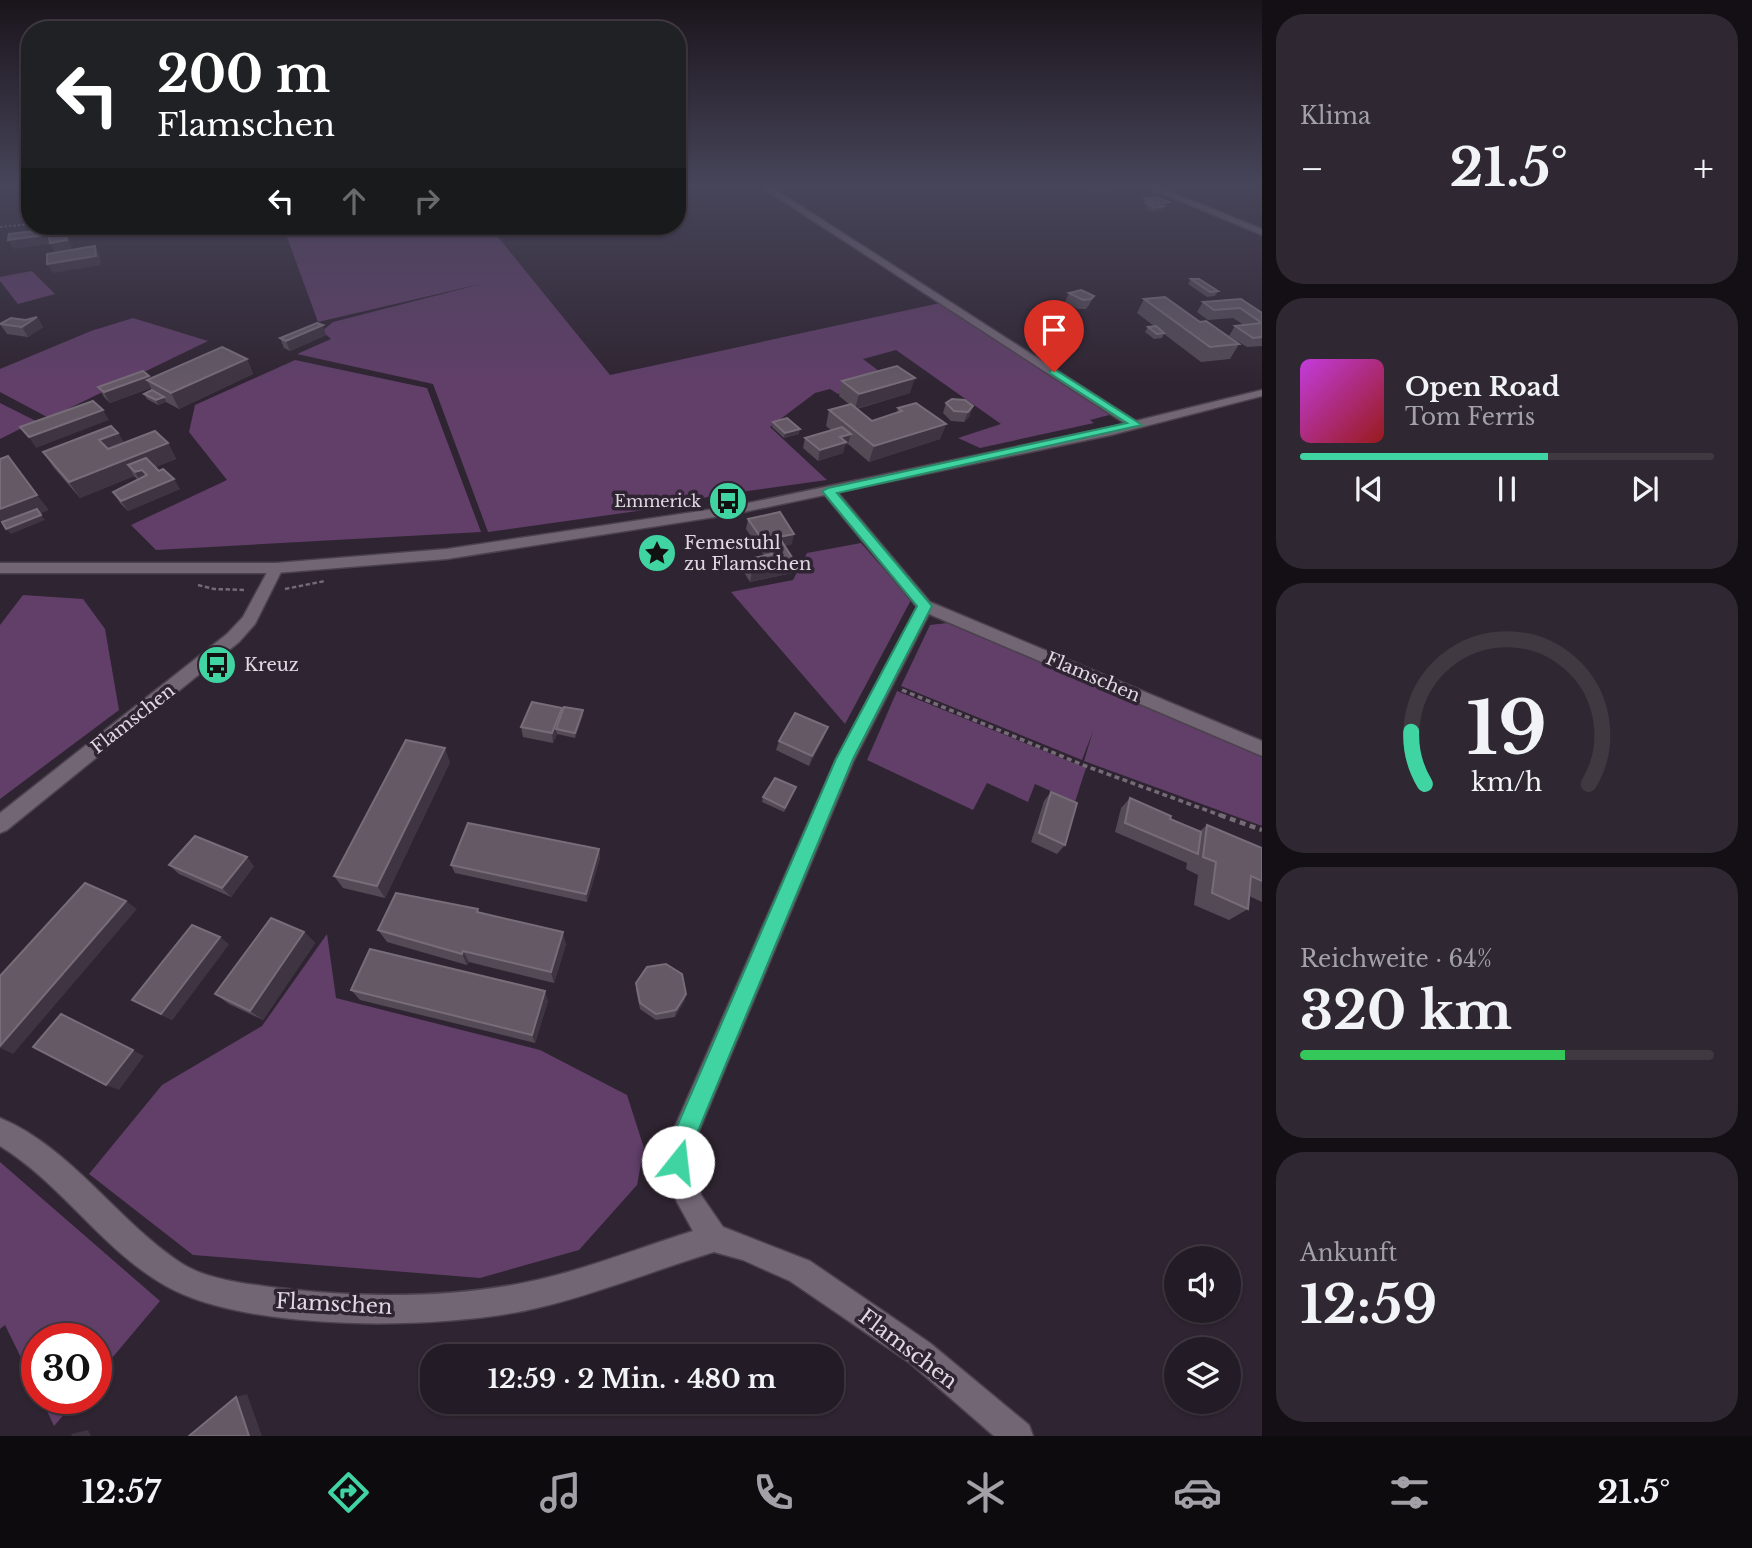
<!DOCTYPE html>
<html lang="de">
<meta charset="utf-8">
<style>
:root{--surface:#231b25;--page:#2f2832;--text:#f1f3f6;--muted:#a3a1a7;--line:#403942;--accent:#3fd4a2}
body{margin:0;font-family:"Libre Baskerville",serif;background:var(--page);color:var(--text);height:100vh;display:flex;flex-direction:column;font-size:26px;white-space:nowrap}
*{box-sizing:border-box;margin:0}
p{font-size:23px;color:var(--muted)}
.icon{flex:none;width:38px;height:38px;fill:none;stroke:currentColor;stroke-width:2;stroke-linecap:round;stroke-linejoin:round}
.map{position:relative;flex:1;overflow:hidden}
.side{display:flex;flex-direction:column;gap:14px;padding:14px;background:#130f14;width:490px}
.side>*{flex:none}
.banner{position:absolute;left:21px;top:21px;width:665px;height:214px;border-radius:28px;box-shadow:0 2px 5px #0004,0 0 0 2px var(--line);background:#202124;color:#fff;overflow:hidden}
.tools{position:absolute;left:1164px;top:1246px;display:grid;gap:14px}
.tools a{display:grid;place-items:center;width:77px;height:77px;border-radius:50%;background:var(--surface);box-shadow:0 2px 5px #0004,0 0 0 2px var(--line);font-size:35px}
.speed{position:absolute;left:21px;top:1323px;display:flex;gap:14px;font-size:35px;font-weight:700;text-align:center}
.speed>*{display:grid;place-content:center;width:91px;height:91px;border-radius:50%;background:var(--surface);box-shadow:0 2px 5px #0004,0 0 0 2px var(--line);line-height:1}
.speed .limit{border:10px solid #d22;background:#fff;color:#111}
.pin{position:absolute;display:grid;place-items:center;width:60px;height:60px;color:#fff;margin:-72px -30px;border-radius:50% 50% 50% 0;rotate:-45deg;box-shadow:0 0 7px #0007}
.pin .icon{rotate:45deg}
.me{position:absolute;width:77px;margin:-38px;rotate:16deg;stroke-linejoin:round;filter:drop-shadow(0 0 5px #0008)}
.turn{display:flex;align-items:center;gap:24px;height:147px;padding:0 21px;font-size:32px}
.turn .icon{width:91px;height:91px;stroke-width:2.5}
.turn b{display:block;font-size:49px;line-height:60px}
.lanes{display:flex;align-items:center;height:66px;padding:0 21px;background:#0003;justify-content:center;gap:35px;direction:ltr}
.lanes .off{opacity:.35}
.big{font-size:52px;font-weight:700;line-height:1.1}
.side .widget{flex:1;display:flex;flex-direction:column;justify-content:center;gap:10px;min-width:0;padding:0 24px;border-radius:28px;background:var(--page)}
.side .dial{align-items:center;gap:0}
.dial svg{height:182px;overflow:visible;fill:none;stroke:var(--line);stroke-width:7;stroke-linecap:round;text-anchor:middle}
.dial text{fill:var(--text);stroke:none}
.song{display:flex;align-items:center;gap:21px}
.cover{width:84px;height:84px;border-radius:10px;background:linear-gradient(135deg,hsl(290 70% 55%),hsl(0 70% 35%))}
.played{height:7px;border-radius:4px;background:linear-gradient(90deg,var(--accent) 60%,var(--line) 60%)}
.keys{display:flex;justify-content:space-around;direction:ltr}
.heat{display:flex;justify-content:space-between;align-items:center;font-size:38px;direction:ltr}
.charge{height:10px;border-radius:5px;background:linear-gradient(90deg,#34c759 64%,var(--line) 0)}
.trip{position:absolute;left:420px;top:1344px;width:424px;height:70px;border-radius:28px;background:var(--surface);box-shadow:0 2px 5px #0004,0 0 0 2px var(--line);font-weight:700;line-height:70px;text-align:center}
.tabs{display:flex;height:112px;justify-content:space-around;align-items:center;background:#0e0b0f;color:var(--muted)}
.tabs .icon{width:49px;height:49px}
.tabs .active{color:var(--accent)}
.tabs b{font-size:32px;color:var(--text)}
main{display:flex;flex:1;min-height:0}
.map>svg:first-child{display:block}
.green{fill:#613f69}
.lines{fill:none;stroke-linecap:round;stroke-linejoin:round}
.minor-casing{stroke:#4b424d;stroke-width:3}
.secondary-casing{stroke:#4b424d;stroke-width:3}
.path-far3{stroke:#746b76;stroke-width:2;stroke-dasharray:2.5 2;stroke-linecap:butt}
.path-far2{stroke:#746b76;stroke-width:2.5;stroke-dasharray:4.5 2.5;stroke-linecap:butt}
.path-far1{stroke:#746b76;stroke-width:3.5;stroke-dasharray:5 3.5;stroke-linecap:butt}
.path{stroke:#746b76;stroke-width:4.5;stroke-dasharray:6 4.5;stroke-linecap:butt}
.minor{fill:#726675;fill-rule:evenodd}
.secondary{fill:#726675;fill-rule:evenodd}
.wall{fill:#544a56}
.shaded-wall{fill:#3f3441}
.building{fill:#645965;stroke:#776d79;stroke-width:2}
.route{fill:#3fd4a2;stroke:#298a69;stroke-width:2}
.labels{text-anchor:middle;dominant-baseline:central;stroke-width:7;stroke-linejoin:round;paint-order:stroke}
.far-poi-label{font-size:16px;fill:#e0d9e1;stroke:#2f2431;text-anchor:end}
.poi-label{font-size:18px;fill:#e0d9e1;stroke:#2f2431;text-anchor:start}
.street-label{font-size:18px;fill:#e0d9e1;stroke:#2f2431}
.near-street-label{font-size:21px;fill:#e0d9e1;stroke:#2f2431}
</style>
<main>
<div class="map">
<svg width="1262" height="1436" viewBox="0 0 1262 1436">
<rect width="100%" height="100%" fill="#2f2431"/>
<g class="green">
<path d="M283,226h206l121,149 330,-72 173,111 -23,6 4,3 -114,25 -22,-10 43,-14 -105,-74 -33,9 28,21 -53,14 -8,-5 -15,4 -45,34 57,53 -115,16 -53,12 -171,24 -55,-148 -136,-30 34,-15 -9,-8 11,-9 152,-39 -167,39z"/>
<path d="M32,271l23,23 -37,10 -18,-23v-4z"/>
<path d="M133,318l75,23 -159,77 -49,-26v-23l91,-38z"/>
<path d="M295,360l132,28 54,144 -325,18 -25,-25 96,-45 -38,-48 6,-27z"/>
<path d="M0,403l36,18 -36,18z"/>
<path d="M861,543l50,57 -66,124 -114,-132 62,-12 14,-27z"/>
<path d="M23,595l60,4 22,30 14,81 -119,89v-174z"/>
<path d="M947,623l315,133v70l-178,-65 9,-30 -11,29 -181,-74 29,-61z"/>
<path d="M897,691l189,77 -11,34 -40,-18 -7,18 -41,-19 -14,27 -106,-50z"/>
<path d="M327,934l9,64 204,52 87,45 17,53 -7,37 -58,65 -99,28 -287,-23 -104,-81 73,-89 100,-59z"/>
<path d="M0,1162l160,139 -64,76v-38h-59v51l-32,-65 -5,4z"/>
<path d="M41,1398h37l-24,28z"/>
</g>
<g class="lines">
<defs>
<g id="minor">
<path d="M758,185h10l374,240 -10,3z"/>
<path d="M1142,185h11l109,44v6z"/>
<path d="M829,487l5,1 96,114 332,139v15l-333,-142 -75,146 -155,371 -8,31 10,33 22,32 87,34 120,82 99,82 4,11h-39l-84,-73 -120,-82 -47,-21 -29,-8c-59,18 -117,42 -177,56 -91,22 -289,25 -371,-22 -64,-36 -104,-102 -166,-140v-28c72,30 117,103 181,145 26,17 67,21 97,25 85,10 175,11 259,-8 53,-12 104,-33 156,-49l-16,-29 -12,-40 8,-31 163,-372 81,-152 -93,-113 -2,-3z"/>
<path d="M276,563l7,5 -28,56 -16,18 -232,188 -7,3v-20l227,-179 16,-17 28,-52z"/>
</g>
<path id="secondary" d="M1262,390v6l-151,39 -377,79 -287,45 -171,14h-276v-10h276l171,-14 287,-43 377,-79z"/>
</defs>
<use href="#minor" class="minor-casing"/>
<use href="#secondary" class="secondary-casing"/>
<path class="path-far3" d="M0,227l30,-3"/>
<g class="path-far2">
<path d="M198,585l16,4 32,1"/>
<path d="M285,589l40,-8"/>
</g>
<path class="path-far1" d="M902,690l181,75 142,52"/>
<path class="path" d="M1220,815l42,15"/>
<use href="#minor" class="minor"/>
<use href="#secondary" class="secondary"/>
</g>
<g class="wall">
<path d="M1079,185h37l-3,6 -14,3z"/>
<path d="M1145,199l24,3 -6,9 -9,1 -8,-3 1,-4 -4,-2z"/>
<path d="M1191,279l27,12 -3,5 -8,1 -19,-13z"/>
<path d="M1069,293l25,3 -5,9 -3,4h-8l-13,-7z"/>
<path d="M1144,299l56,23 39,22 -9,15 -29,3 -37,-28 -2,4 -8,1 -9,-7 3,-5 6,-1 -17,-13z"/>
<path d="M1241,299l21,14v33l-15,1 -18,-11 6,-10 9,-1 -11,-7 -25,2 -11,-8 6,-10z"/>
<path d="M37,317l6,10 -15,10 -21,-3 -7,-10z"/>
<path d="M326,335l-36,16 -6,-3 -4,-10z"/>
<path d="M247,359l6,15 -74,35 -13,-7 -8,3 -11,-6 -3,-5 8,-4 -1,-2 -41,15 -6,-6 -6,-10 51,-11 1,2z"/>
<path d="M842,381l68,12 -53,16 15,12 25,-8 1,-5 48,16 -6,15 -71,23 -21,-18 -3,1 -2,8 -25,8 -15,-13 2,-10 26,-8 -5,-4 3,-16 21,-5 -11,-9z"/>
<path d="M946,403l27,3 -4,11 -5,5 -13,-1 -8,-8z"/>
<path d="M773,422l26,12 -15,4 -12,-11z"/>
<path d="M118,433l6,10h44l8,16 -21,8 25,22 -52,22 -8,-8 -7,-11 25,-12 -4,-4 -54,22 -26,-30 -11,-16z"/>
<path d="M748,519l44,25 -8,2 8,27 -42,9 -7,-11 2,-11 19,-4 -18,-27z"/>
<path d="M562,708v3l21,-1v5l-8,23 -18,-4 -4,9 -30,-6 -2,-10z"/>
<path d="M824,737l-15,29 -33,-16 3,-9z"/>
<path d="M450,762l-65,136 -42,-10 -9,-12z"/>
<path d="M796,787l-12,25 -22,-10 1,-5z"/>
<path d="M1051,792l14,53 -8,9 -26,-12 13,-41z"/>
<path d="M1130,798l40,21 30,12 7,-6 55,23v54l-13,-6 -1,13 -19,11 -35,-15 4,-30 -12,-6 1,-6 -72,-31 6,-24z"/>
<path d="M599,849l1,9 -13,44 -132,-29 -4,-8z"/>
<path d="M169,865l85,1 -23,31 -52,-23z"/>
<path d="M478,909l1,4 87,31 -12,39 -85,-21 -2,3 -80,-23 -9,-12z"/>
<path d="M304,932l11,11 -52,77 -34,-16 -14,-10z"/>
<path d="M229,944l-57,76 -40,-20z"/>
<path d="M636,983l49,17 -10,17 -19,3 -16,-11 -4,-19z"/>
<path d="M351,990l197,11 -13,42 -175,-43z"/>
</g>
<g class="shaded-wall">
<path d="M1102,185h14l-3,6 -14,3z"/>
<path d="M1169,202l-6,9 -9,1 4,-8z"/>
<path d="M45,230l4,9v5l-36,5 -5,-9z"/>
<path d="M64,230l5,9 3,11 -17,3 -5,-10z"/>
<path d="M95,246l5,9 1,10 -48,8 -6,-9z"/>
<path d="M37,317l6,10 -15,10 -6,-10z"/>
<path d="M323,325l3,10 -36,16 -4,-10z"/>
<path d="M247,359l6,15 -74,35 -8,-16z"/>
<path d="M149,376l4,7 -6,-3 4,8 -41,15 -6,-11z"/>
<path d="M915,378l-5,15 -55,16 4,-15z"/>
<path d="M164,397l2,5 -8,3 -2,-5z"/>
<path d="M973,406l-4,11 -5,5 4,-10z"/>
<path d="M103,410l6,10 -73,28 -7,-11z"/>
<path d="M946,424l-6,15 -71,23 5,-16z"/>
<path d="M800,429l-1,5 -15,4 1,-5z"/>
<path d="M118,433l9,15 -18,7 -10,-15z"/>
<path d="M851,434l-3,10 -3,1 -2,8 -25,8 2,-11 20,-13z"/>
<path d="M168,443l8,16 -32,13 -2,-2 6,10 -7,3 -6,-11 -7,-7 6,11 -54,22 -11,-16z"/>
<path d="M174,479l6,10 -52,22 -7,-10z"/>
<path d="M37,495l12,15 -43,18 -6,-8v-11z"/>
<path d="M41,515l4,5 -34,14 -5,-5z"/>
<path d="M794,534l-2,10 -15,4 2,-11z"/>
<path d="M795,562l-3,11 -42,9 2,-11z"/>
<path d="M562,708l1,10 -7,11 1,5 -4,9 -1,-10z"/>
<path d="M583,710v5l-8,23v-5z"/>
<path d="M828,727l-4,10 -15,29 3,-10z"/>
<path d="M445,748l5,14 -65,136 -8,-12z"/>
<path d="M599,849l1,9 -13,44 -1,-8z"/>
<path d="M247,857l7,9 -23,31 -9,-9z"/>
<path d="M126,901l11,8 -124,145 -13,-6v-2z"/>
<path d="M304,932l11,11 -52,77 -13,-9z"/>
<path d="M563,932l3,12 -12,39 -3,-11z"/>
<path d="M220,937l9,7 -57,76 -11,-6z"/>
<path d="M463,951l6,11 -2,3 -5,-11z"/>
<path d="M545,991l3,10 -13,42 -3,-8z"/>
<path d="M686,994l-1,6 -10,17 1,-7z"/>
<path d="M61,1014l83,42 -25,34 -13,-5z"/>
<path d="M247,1394l15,42h-13l-13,-39z"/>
<path d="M88,1430l3,6h-19l-1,-2z"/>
</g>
<g class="building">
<path d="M1157,197l12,5 -11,2 7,2 -9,2 -8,-4 7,-1 -10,-4z"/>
<path d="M45,230l-1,5 -36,5 1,-6z"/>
<path d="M64,230l3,10 -17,3 -2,-11z"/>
<path d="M95,246l1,10 -49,8v-10z"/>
<path d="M1191,279h8l19,12 -8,1z"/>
<path d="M1081,290l13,6 -3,3 -8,1 -14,-7z"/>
<path d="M1165,297l35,25 6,-1 33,23 -29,3 -66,-48z"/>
<path d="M1241,299l21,14v10l-22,-15 -26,2 -11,-8z"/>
<path d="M37,317l-15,10 -22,-3 11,-6 15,2z"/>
<path d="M317,323l6,2 -37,16 -6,-3z"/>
<path d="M1262,323v14l-9,1 -18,-12z"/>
<path d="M1156,326l8,7 -7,1 -9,-7z"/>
<path d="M222,347l25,12 -76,34 -24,-13z"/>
<path d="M897,366l18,12 -56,16 -17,-13z"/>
<path d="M143,371l6,5 -45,16 -6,-5z"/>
<path d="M152,390l12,7 -8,3 -12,-6z"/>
<path d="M952,399l13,1 8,6 -5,6 -14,-1 -8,-8z"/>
<path d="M93,401l10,9 -74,27 -9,-10z"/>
<path d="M916,403l30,21 -72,22 -45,-36 22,-6 21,17 30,-10 -4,-3z"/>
<path d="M787,418l13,11 -15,4 -12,-11z"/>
<path d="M111,426l7,7 -19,7 9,9 47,-18 13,12 -99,39 -26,-30z"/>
<path d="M842,427l9,7 -11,3 6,5 -26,8 -15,-12z"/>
<path d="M8,456l29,39 -37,14v-50z"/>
<path d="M146,458l13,13 4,-2 11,10 -53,22 -8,-9 34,-17 -5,-5 -7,2 -7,-7z"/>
<path d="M37,509l4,6 -35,14 -4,-7z"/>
<path d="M780,512l14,22 -15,3 16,25 -43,9 -7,-11 27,-6 -24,-35z"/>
<path d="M532,702l30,6 -10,25 -31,-6z"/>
<path d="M564,707l19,3 -8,23 -19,-4z"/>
<path d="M795,713l33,14 -16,29 -33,-15z"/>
<path d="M406,740l39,8 -68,138 -43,-10z"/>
<path d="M775,778l21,9 -11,21 -22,-11z"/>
<path d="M1051,792l26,11 -12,42 -26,-12z"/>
<path d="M1130,798l41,18 -1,3 31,13 -3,22 -73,-31z"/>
<path d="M468,823l131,26 -13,45 -135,-29z"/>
<path d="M1207,825l55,23v33l-11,-5 -3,33 -36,-16 4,-31 -13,-5z"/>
<path d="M195,836l52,21 -25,31 -53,-23z"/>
<path d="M85,883l41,18 -126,145v-70z"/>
<path d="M396,893l82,16 -1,3 86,20 -12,40 -88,-21 -1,3 -84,-24z"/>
<path d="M271,918l33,14 -54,79 -35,-17z"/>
<path d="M192,925l28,12 -59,77 -29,-14z"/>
<path d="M370,949l175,42 -13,44 -181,-45z"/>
<path d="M666,964l16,10 4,20 -10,16 -20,4 -16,-11 -4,-20 11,-16z"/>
<path d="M61,1014l72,36 -27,35 -73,-38z"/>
<path d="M236,1397l13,39h-60z"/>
</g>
<linearGradient id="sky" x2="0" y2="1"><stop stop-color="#1a141b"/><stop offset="0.48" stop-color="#47455a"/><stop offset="1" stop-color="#47455a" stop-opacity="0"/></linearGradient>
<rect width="1262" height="386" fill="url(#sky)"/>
<path class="route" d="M1054,369l88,56 -305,68 95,113 -79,153 -155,372 -12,40 -8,3 -9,-3 -3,-9 9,-31 161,-372 81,-153 -95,-115 6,-3 299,-65 -76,-49 -2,-2z"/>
<defs>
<symbol id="bus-disc" viewBox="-11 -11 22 22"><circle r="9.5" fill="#3fd4a2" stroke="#2f2431"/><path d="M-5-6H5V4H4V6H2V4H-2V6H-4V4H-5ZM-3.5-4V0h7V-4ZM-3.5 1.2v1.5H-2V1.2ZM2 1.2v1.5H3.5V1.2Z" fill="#111"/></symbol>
<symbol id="sight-disc" viewBox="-11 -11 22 22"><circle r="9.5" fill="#3fd4a2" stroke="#2f2431"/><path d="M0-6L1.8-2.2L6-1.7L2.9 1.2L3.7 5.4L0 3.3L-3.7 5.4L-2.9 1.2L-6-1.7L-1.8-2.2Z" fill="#111"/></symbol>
</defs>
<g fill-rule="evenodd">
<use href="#bus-disc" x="706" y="479" width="44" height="44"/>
<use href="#sight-disc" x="635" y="531" width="44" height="44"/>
<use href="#bus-disc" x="195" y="643" width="44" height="44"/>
</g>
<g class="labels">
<g class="far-poi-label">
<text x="701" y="501">Emmerick</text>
</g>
<g class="poi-label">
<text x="684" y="543">Femestuhl<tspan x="684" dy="21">zu Flamschen</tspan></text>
<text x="244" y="665">Kreuz</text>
</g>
<g class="street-label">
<text transform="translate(1093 677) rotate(23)">Flamschen</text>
<text transform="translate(133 719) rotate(-38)">Flamschen</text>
</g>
<g class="near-street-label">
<text transform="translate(334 1304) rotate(3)">Flamschen</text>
<text transform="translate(908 1349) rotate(37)">Flamschen</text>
</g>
</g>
</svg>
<div class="tools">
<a><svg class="icon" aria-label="sound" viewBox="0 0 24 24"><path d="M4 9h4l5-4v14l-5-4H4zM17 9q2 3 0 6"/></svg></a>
<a><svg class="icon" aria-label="layers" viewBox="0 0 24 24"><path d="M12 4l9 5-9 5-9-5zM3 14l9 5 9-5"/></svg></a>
</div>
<div class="speed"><div class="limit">30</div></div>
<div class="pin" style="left:1054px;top:372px;background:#d93025"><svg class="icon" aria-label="arrive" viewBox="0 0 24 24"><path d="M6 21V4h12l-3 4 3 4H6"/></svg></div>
<svg class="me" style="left:678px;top:1162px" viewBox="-20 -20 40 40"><circle r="19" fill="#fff"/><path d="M0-13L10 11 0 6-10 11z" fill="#3fd4a2"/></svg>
<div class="trip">12:59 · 2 Min. · 480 m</div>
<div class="banner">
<div class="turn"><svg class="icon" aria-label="left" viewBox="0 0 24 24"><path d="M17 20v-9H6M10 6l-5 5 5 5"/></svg><div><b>200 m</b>Flamschen</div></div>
<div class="lanes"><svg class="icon" aria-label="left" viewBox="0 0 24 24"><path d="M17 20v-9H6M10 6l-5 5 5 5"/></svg><svg class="icon off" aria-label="ahead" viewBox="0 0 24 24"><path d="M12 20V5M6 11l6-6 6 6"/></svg><svg class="icon off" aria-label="right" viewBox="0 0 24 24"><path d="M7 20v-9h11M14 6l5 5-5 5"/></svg></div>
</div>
</div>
<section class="side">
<div class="widget"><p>Klima</p>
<div class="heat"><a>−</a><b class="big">21.5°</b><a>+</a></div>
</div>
<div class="widget">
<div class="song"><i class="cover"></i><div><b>Open Road</b><p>Tom Ferris</p></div></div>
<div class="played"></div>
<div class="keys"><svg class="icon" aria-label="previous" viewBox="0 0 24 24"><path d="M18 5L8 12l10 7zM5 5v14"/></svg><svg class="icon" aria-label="pause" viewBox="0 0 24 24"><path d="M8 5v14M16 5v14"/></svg><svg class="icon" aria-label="next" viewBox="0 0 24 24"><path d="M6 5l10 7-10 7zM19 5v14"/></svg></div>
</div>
<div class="widget dial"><svg viewBox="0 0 100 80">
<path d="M14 69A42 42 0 1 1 86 69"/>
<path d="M14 69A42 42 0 0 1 8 46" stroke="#3fd4a2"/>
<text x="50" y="56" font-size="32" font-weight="700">19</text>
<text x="50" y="72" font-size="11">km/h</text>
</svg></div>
<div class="widget"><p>Reichweite · 64%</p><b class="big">320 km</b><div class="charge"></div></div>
<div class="widget"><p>Ankunft</p><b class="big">12:59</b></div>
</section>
</main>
<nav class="tabs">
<b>12:57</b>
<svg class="icon active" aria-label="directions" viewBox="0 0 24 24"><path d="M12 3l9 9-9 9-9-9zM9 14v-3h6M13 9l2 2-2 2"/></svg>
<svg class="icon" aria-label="music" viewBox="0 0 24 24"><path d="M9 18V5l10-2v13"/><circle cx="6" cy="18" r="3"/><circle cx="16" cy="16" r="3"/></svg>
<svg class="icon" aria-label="phone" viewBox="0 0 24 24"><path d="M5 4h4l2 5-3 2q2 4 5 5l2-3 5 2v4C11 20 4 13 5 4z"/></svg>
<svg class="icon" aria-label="climate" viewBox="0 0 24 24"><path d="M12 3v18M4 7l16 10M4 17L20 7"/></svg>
<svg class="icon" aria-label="car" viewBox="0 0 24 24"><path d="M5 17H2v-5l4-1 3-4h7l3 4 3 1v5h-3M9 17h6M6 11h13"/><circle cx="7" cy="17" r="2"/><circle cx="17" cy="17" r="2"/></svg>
<svg class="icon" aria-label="filters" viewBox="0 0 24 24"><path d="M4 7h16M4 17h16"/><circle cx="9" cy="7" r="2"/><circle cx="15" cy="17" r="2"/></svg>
<b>21.5°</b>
</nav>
